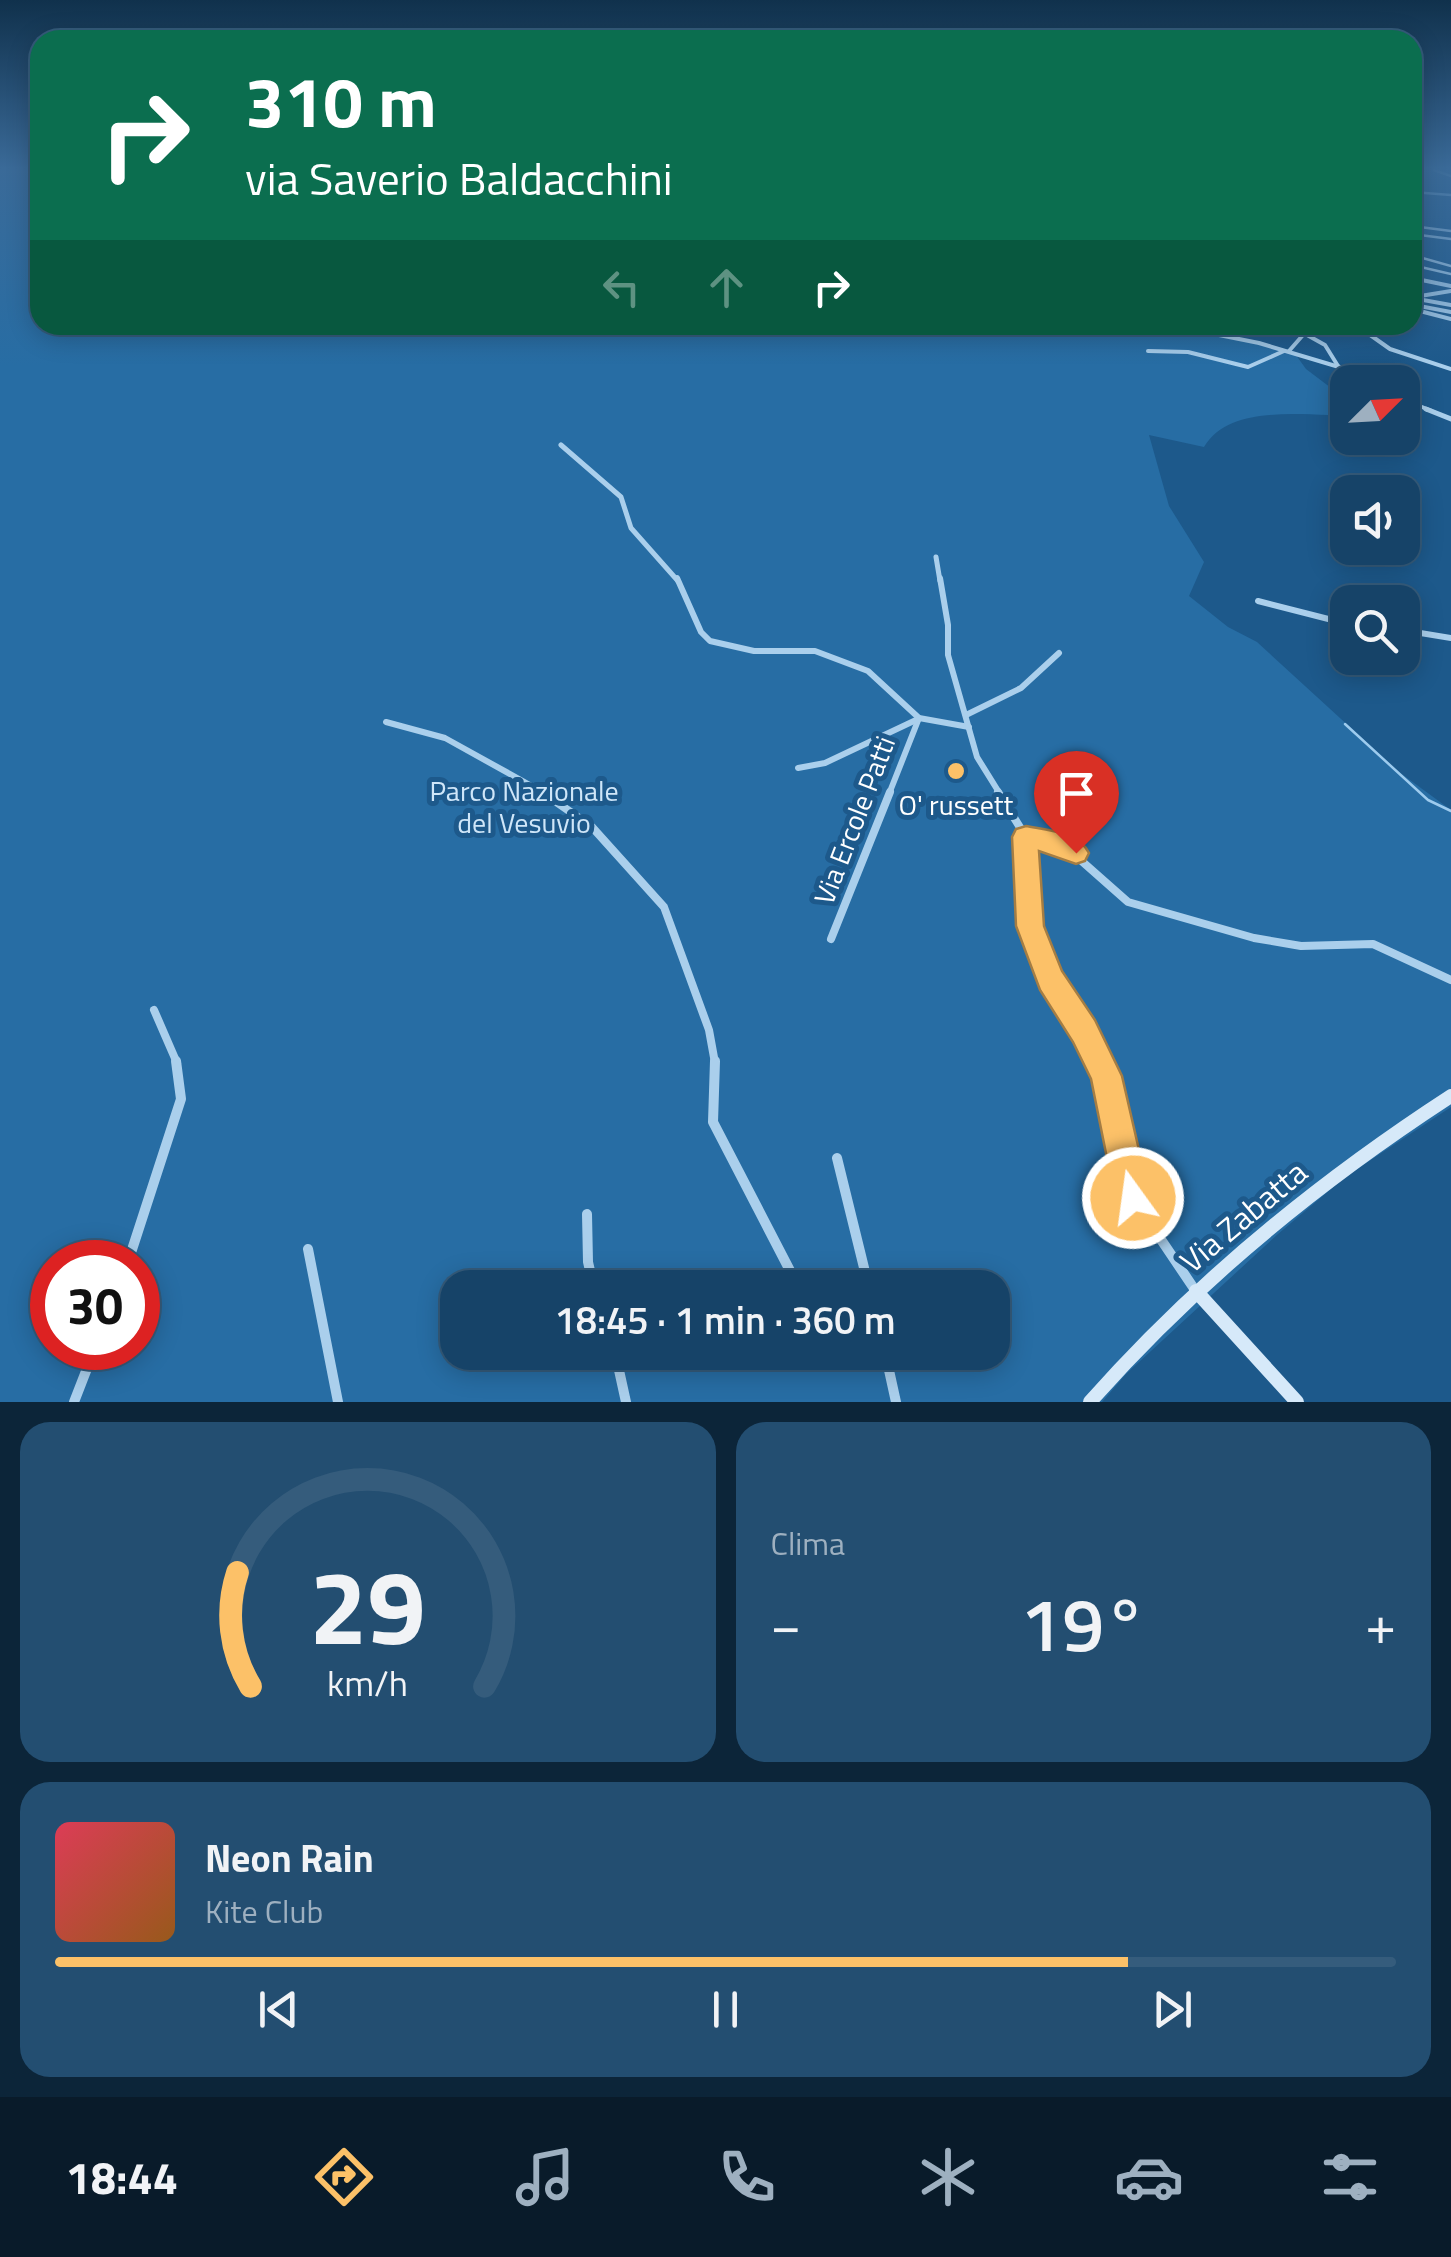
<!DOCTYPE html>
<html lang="it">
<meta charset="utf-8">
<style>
:root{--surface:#164368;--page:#234e71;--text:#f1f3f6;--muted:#9eb0c0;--line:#355c7c;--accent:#fcc168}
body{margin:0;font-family:"Titillium Web",sans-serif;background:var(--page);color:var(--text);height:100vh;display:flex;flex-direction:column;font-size:38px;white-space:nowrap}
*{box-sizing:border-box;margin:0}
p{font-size:32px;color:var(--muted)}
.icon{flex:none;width:55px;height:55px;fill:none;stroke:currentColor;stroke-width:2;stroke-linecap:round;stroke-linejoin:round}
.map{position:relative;height:1402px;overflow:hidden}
.panel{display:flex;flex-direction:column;gap:20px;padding:20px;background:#0c2539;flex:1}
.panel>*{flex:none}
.guide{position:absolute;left:30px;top:30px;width:1392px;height:305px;border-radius:30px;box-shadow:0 5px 25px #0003,0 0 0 2px var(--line);background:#0b6e4f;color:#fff;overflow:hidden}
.needle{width:65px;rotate:66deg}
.fabs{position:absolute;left:1330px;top:365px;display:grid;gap:20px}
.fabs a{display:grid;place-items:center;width:90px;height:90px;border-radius:20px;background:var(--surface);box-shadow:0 5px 25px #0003,0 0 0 2px var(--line);font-size:50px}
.speed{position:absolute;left:30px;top:1240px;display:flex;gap:20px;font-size:50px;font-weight:700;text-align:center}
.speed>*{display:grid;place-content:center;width:130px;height:130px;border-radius:50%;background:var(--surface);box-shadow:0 5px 25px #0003,0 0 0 2px var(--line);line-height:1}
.speed .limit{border:15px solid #d22;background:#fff;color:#111}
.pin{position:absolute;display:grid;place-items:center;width:85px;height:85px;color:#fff;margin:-102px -42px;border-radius:50% 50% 50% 0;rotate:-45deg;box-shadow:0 0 10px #0007}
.pin .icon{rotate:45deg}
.me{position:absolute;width:110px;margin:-55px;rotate:346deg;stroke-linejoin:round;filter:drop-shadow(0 0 8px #0008)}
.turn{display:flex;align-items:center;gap:35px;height:210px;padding:0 50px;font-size:45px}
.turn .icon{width:130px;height:130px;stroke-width:2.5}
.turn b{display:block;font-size:70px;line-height:85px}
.lanes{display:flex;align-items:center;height:95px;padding:0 50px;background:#0003;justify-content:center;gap:50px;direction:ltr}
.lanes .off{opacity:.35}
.big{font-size:75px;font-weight:600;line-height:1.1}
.panel .card{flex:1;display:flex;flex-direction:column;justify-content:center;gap:15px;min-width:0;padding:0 35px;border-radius:30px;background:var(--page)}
.panel .dial{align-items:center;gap:0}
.dial svg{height:260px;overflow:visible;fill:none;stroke:var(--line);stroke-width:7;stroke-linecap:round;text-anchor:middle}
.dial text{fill:var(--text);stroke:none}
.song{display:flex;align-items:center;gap:30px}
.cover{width:120px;height:120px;border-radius:15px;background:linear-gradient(135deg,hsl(350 70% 55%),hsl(30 70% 35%))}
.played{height:10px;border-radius:5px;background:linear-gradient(90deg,var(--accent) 80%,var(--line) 80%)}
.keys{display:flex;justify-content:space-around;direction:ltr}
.heat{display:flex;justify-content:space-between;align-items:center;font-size:55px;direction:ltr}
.panel .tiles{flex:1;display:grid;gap:20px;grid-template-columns:1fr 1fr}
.card:last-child{grid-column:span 2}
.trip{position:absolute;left:440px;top:1270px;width:570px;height:100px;border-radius:30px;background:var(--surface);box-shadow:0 5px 25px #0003,0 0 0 2px var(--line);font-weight:600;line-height:100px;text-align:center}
.tabs{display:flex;height:160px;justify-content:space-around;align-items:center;background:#091b2a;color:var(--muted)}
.tabs .icon{width:70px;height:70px}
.tabs .on{color:var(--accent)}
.tabs b{font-size:45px;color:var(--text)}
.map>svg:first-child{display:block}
.green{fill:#276da4;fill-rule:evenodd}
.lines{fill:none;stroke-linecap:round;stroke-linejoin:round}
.stream{stroke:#9dcbee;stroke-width:2.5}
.street-far5{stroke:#aacfec;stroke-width:2.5}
.street-far4{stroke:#aacfec;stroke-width:4}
.street-far3{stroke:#aacfec;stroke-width:5}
.street-far2{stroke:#aacfec;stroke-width:6}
.street-far1{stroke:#aacfec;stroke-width:8}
.street{stroke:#aacfec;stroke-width:10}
.secondary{stroke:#d6e9f9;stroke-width:14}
.route{fill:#fcc168;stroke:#a47d44;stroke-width:2.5}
.poi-dot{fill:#fcc168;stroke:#1d598b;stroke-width:4}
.labels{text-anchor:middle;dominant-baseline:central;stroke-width:10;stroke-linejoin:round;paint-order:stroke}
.park-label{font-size:28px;fill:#cfe6f9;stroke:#1d598b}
.poi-label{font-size:28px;fill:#fff;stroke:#1d598b}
.street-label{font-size:28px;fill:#fff;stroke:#1d598b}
.near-street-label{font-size:32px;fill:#fff;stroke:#1d598b}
</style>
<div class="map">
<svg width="1451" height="1402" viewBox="0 0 1451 1402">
<rect width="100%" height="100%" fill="#1d598b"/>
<path class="green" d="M0,170h40v155h1129l124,26 13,18 37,28 -4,13 -11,5c-39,-1 -101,-7 -124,32l-55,-12 20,71 35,56 -15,34 39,31 29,15 142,130 52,38v297l-106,70 -67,57 -152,140 -24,28h-1102zM52,1262h86v86h-86zM458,1288h534v64h-534z"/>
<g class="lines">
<g class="stream">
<path d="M1412,192l39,3"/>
<path d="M1345,724l83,76 23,11"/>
</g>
<g class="street-far5">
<path d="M1434,170l17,6"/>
<path d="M1412,226l39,5"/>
<path d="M1412,234l39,5"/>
<path d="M1412,255l39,11"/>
<path d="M1412,265l39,9"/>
</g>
<g class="street-far4">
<path d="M1412,278l39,8"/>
<path d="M1414,297l37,-6"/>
<path d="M1412,298l39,7"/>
<path d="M1414,305l37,7"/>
<path d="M1412,309l39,10"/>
<path d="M1169,325l90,18 80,24"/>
<path d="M1289,325l36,20 13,21 26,16"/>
<path d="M1356,325l34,24 61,20"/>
<path d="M1148,351l40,1 60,15 36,-16"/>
<path d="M1289,351l14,-16"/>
<path d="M1402,399l30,12"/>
</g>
<g class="street-far3">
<path d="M1426,409l25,10"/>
<path d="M561,445l60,52 10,31 47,53"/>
<path d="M936,557l4,24"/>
</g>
<g class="street-far2">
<path d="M677,578l24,54 9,9 44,10h61l53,20 51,47 50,9"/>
<path d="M940,578l8,47v30l29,102 23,37"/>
<path d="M1258,601l90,23"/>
<path d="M1402,630l49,8"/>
<path d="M966,715l55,-27 38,-35"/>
<path d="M386,722l59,16 101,56"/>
<path d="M798,768l27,-5 91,-43"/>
<path d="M889,794l30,-76"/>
</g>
<g class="street-far1">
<path d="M542,792l50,35 72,80 45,123 6,33"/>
<path d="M998,792l28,45 2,70 9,45 63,111"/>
<path d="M1026,837l42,12 60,53 126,36 47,8 72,-2 78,36"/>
<path d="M831,939l59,-147"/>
<path d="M154,1010l23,53"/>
</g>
<g class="street">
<path d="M715,1061l-2,61 86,166"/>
<path d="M1098,1061l8,16 27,121 62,92"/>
<path d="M837,1158l32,130"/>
<path d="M587,1214l1,48 6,26"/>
<path d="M308,1249l30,153"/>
<path d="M128,1262l53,-163 -5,-38"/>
<path d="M615,1352l11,50"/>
<path d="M885,1352l11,50"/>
<path d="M74,1402l21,-54"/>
</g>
<g class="secondary">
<path d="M1196,1291l101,111"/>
<path d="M1090,1402c106,-120 227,-219 361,-306"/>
</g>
</g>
<linearGradient id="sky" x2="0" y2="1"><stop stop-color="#10314c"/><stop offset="0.46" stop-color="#3a6a98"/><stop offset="1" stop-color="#3a6a98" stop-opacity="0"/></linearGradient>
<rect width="1451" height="366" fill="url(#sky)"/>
<path class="route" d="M1026,826c20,4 53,6 63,27l-4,8 -9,3 -37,-13 5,75 18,45 33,49 27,56 28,122 -5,12 -12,5 -13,-5 -5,-12 -24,-119 -18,-37 -33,-52 -24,-64 -4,-89 4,-8z"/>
<circle class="poi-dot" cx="956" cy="771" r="10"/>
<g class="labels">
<g class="park-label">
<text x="524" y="790">Parco Nazionale<tspan x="524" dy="32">del Vesuvio</tspan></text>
</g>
<g class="poi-label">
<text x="956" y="804">O' russett</text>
</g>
<g class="street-label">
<text transform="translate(854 820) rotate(-69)">Via Ercole Patti</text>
</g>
<g class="near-street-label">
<text transform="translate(1243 1216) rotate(-40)">Via Zabatta</text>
</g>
</g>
</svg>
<div class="fabs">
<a><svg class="needle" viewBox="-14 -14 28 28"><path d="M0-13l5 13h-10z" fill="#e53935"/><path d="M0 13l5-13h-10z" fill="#9eb0c0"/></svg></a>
<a><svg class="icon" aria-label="sound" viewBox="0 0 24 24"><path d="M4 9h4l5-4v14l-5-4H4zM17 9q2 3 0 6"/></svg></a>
<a><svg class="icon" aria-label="search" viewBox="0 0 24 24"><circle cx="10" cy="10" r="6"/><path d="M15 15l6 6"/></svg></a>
</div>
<div class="speed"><div class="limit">30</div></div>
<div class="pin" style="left:1076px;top:853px;background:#d93025"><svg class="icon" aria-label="arrive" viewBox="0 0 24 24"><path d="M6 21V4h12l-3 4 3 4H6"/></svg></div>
<svg class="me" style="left:1133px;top:1198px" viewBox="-20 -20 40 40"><circle r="17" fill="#fcc168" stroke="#fff" stroke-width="3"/><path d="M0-11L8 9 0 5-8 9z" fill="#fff"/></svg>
<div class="trip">18:45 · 1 min · 360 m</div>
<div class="guide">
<div class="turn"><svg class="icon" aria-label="right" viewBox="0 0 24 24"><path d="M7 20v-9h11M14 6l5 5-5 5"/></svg><div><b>310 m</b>via Saverio Baldacchini</div></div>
<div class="lanes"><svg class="icon off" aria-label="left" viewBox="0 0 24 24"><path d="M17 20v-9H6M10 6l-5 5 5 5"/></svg><svg class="icon off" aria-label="ahead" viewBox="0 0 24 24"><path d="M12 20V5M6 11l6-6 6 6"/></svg><svg class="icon" aria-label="right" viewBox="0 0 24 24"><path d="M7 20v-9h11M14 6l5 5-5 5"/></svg></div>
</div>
</div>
<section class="panel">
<div class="tiles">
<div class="card dial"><svg viewBox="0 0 100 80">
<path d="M14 69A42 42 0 1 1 86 69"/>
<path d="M14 69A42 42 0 0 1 10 34" stroke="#fcc168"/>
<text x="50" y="56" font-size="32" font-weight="700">29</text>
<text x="50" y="72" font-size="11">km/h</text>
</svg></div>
<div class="card"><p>Clima</p>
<div class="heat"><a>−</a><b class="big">19°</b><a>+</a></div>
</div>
<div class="card">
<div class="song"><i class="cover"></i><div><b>Neon Rain</b><p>Kite Club</p></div></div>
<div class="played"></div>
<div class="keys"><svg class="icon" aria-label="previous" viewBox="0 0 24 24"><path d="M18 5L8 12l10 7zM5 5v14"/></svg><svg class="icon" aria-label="pause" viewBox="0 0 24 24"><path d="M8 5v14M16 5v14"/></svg><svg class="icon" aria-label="next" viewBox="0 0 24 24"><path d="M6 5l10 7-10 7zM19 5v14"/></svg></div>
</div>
</div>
</section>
<nav class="tabs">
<b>18:44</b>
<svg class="icon on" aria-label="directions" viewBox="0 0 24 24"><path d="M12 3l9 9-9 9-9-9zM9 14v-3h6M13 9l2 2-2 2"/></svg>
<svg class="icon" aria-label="music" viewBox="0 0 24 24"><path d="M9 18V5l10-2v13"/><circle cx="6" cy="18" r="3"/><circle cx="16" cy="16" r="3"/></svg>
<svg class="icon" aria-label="phone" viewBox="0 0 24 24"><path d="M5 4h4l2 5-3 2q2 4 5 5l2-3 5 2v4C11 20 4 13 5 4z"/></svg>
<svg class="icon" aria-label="climate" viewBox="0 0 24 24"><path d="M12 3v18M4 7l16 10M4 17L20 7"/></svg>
<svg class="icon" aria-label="car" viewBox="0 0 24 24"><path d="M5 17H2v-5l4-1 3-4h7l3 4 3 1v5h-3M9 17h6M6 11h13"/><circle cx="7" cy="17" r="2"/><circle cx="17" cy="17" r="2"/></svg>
<svg class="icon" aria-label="filters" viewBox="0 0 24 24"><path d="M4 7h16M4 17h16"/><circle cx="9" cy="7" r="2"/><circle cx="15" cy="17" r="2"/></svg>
</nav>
